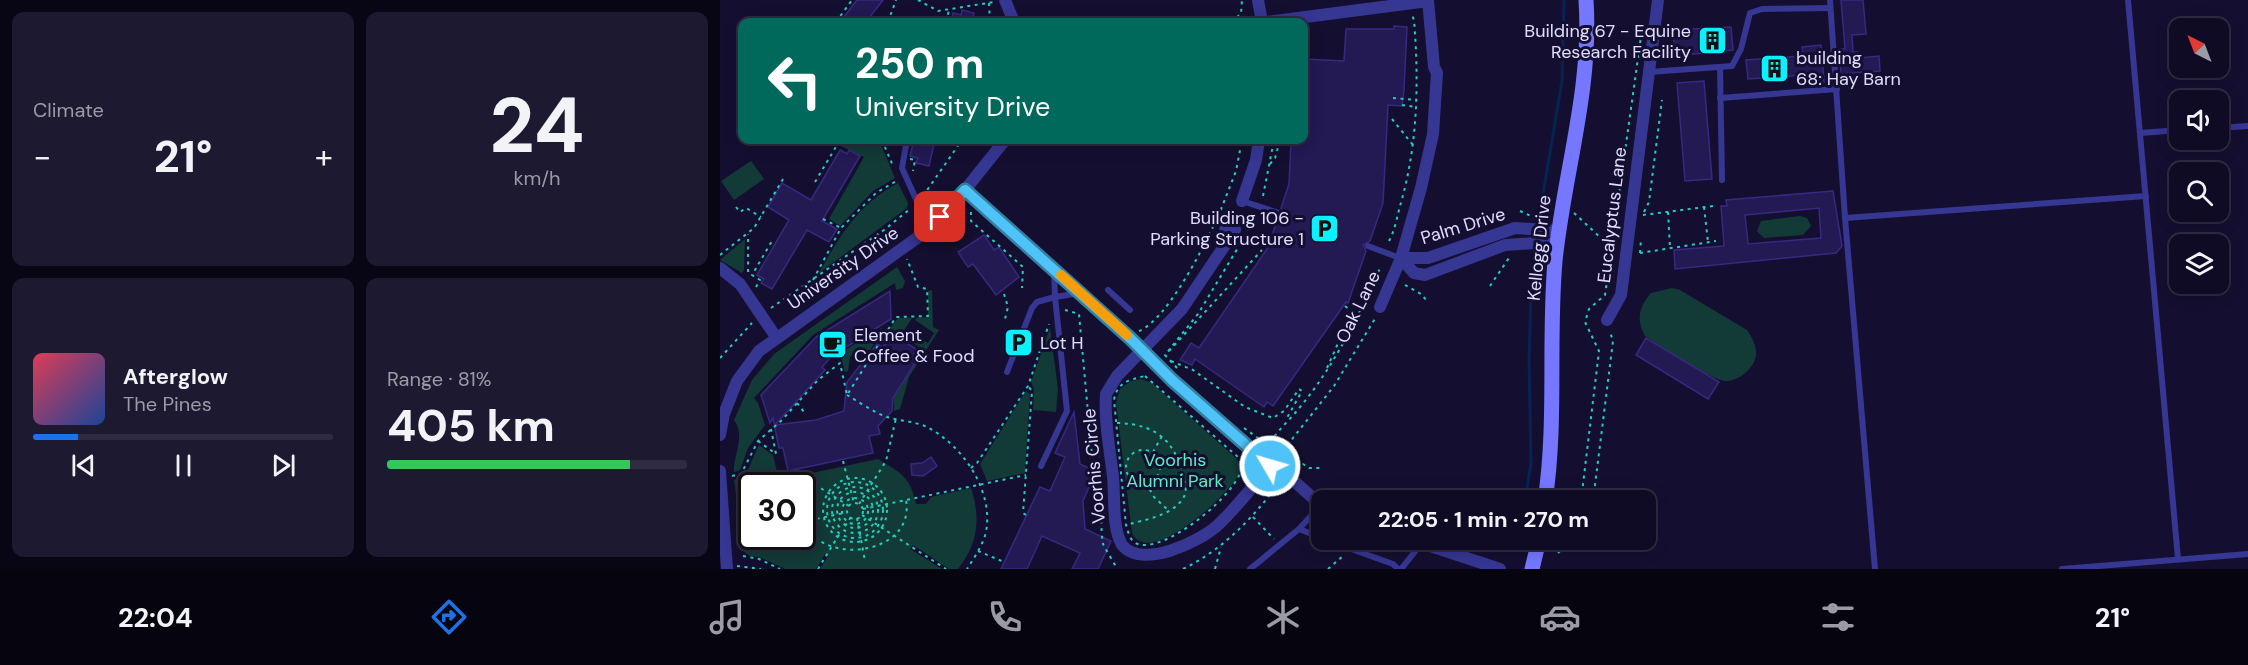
<!DOCTYPE html>
<meta charset="utf-8">
<style>
:root{--surface:#0f0b24;--page:#1d1931;--text:#f1f3f6;--muted:#9b9ba6;--line:#2f2b41;--accent:#1a73e8}
body{margin:0;font-family:"DM Sans",sans-serif;background:var(--page);color:var(--text);height:100vh;display:flex;flex-direction:column;font-size:22px;white-space:nowrap}
*{box-sizing:border-box;margin:0}
p{font-size:20px;color:var(--muted)}
.icon{flex:none;width:33px;height:33px;fill:none;stroke:currentColor;stroke-width:2;stroke-linecap:round;stroke-linejoin:round}
.map{position:relative;flex:1;overflow:hidden}
.panel{display:flex;flex-direction:column;gap:12px;padding:12px;background:#080614;width:720px}
.panel>*{flex:none}
.guide{position:absolute;left:18px;top:18px;width:570px;height:126px;border-radius:12px;box-shadow:0 3px 15px #0003,0 0 0 2px var(--line);background:#00695c;color:#fff;overflow:hidden}
.needle{width:39px;rotate:318deg}
.buttons{position:absolute;left:1449px;top:18px;display:grid;gap:12px}
.buttons a{display:grid;place-items:center;width:60px;height:60px;border-radius:12px;background:var(--surface);box-shadow:0 3px 15px #0003,0 0 0 2px var(--line);font-size:30px}
.speed{position:absolute;left:18px;top:472px;display:flex;gap:12px;font-size:30px;font-weight:700;text-align:center}
.speed>*{display:grid;place-content:center;width:78px;height:78px;border-radius:50%;background:var(--surface);box-shadow:0 3px 15px #0003,0 0 0 2px var(--line);line-height:1}
.speed .limit{border:3px solid #111;border-radius:9px;background:#fff;color:#111}
.pin{position:absolute;display:grid;place-items:center;width:51px;height:51px;color:#fff;margin:-26px;border-radius:12px;box-shadow:0 3px 9px #0006}
.me{position:absolute;width:66px;margin:-33px;rotate:308deg;stroke-linejoin:round;filter:drop-shadow(0 0 4px #0008)}
.turn{display:flex;align-items:center;gap:21px;height:126px;padding:0 18px;font-size:27px}
.turn .icon{width:78px;height:78px;stroke-width:2.5}
.turn b{display:block;font-size:42px;line-height:51px}
.big{font-size:45px;font-weight:700;line-height:1.1}
.panel .card{flex:1;display:flex;flex-direction:column;justify-content:center;gap:9px;min-width:0;padding:0 21px;border-radius:12px;background:var(--page)}
.panel .dial{align-items:center;gap:0}
.dial b{font-size:78px;line-height:1}
.song{display:flex;align-items:center;gap:18px}
.cover{width:72px;height:72px;border-radius:9px;background:linear-gradient(135deg,hsl(350 70% 55%),hsl(220 70% 35%))}
.played{height:6px;border-radius:3px;background:linear-gradient(90deg,var(--accent) 15%,var(--line) 15%)}
.keys{display:flex;justify-content:space-around;direction:ltr}
.heat{display:flex;justify-content:space-between;align-items:center;font-size:33px;direction:ltr}
.charge{height:9px;border-radius:4px;background:linear-gradient(90deg,#34c759 81%,var(--line) 0)}
.panel .tiles{flex:1;display:grid;gap:12px;grid-template-columns:repeat(2,1fr)}
.trip{position:absolute;left:591px;top:490px;width:345px;height:60px;border-radius:12px;background:var(--surface);box-shadow:0 3px 15px #0003,0 0 0 2px var(--line);font-weight:700;line-height:60px;text-align:center}
.tabs{display:flex;height:96px;justify-content:space-around;align-items:center;background:#06040e;color:var(--muted)}
.tabs .icon{width:42px;height:42px}
.tabs .on{color:var(--accent)}
.tabs b{font-size:27px;color:var(--text)}
main{display:flex;flex:1;min-height:0}
.map>svg:first-child{display:block}
.green{fill:#123a37}
.lines{fill:none;stroke-linecap:round;stroke-linejoin:round}
.stream{stroke:#052453;stroke-width:3}
.building{fill:#231953;stroke:#372981;stroke-width:1.5;fill-rule:evenodd}
.path{stroke:#24cdbc;stroke-width:2;stroke-dasharray:3 4.5;stroke-linecap:butt}
.lane{stroke:#363693;stroke-width:6}
.street{stroke:#363693;stroke-width:12}
.secondary{stroke:#7577ff;stroke-width:15}
.route-casing{stroke:#337fa1;stroke-width:15}
.route{stroke:#4fc3f7;stroke-width:10}
.slow{stroke:#f59e0b;stroke-width:10}
.labels{text-anchor:middle;dominant-baseline:central;stroke-width:6;stroke-linejoin:round;paint-order:stroke}
.poi-label{font-size:18px;fill:#e0deff;stroke:#140f30;text-anchor:start}
.street-label{font-size:18px;fill:#e0deff;stroke:#140f30}
.park-label{font-size:18px;fill:#5cedc3;stroke:#140f30}
</style>
<main>
<section class="panel">
<div class="tiles">
<div class="card"><p>Climate</p>
<div class="heat"><a>−</a><b class="big">21°</b><a>+</a></div>
</div>
<div class="card dial"><b>24</b><p>km/h</p></div>
<div class="card">
<div class="song"><i class="cover"></i><div><b>Afterglow</b><p>The Pines</p></div></div>
<div class="played"></div>
<div class="keys"><svg class="icon" aria-label="previous" viewBox="0 0 24 24"><path d="M18 5L8 12l10 7zM5 5v14"/></svg><svg class="icon" aria-label="pause" viewBox="0 0 24 24"><path d="M8 5v14M16 5v14"/></svg><svg class="icon" aria-label="next" viewBox="0 0 24 24"><path d="M6 5l10 7-10 7zM19 5v14"/></svg></div>
</div>
<div class="card"><p>Range · 81%</p><b class="big">405 km</b><div class="charge"></div></div>
</div>
</section>
<div class="map">
<svg width="1528" height="569" viewBox="0 0 1528 569">
<rect width="100%" height="100%" fill="#140f30"/>
<g class="green">
<path d="M123,140h36l16,38 -22,13 -33,35 -11,-7 35,-62 -25,-12z"/>
<path d="M31,161l13,18 -30,21 -13,-19z"/>
<path d="M178,183l10,20 -1,5 -88,65c21,-38 39,-68 79,-90z"/>
<path d="M1080,216l7,2 4,8 -8,9 -39,3 -7,-7 4,-10z"/>
<path d="M25,239l-1,31 -2,3 -22,-13z"/>
<path d="M177,267l8,14 -2,7 -7,2 -1,-7 -82,52 -59,63 4,5 7,22 -17,23 -8,22 -6,2c-1,-16 12,-37 0,-52l18,-40 22,-26z"/>
<path d="M952,288l8,2 67,40c7,10 13,23 6,34 -6,9 -16,17 -27,17 -11,1 -68,-37 -81,-45 -9,-17 -6,-29 6,-43z"/>
<path d="M212,290l1,37 6,3 -30,47 -9,32 -6,2v-13l28,-49 -32,-21 8,-10h14l-7,11 23,14 6,-10 -19,-13 1,-2 12,-1v-26z"/>
<path d="M161,328l2,2 -13,20h-12l-8,7 -2,14 -3,1 -4,-15 6,-8z"/>
<path d="M330,328l8,61 -2,23 -23,-2 1,-21 -3,-7z"/>
<path d="M421,379l11,4 85,76c3,5 5,11 1,17 -11,20 -89,93 -106,57l-16,-130 4,-14 11,-8z"/>
<path d="M306,391l4,3 -5,79 -38,8 -7,-17z"/>
<path d="M39,445l14,10 6,25 99,-21c24,15 32,17 38,45h10l5,-7 40,-9c10,30 7,56 -13,81h-9l-36,-24 -3,4 32,20h-122l8,-13 -3,-2 -9,15h-31l-23,-11 -12,-2 -8,-6 1,-14 59,1v-51h-50l-1,45 -10,2 -7,-53 12,-6z"/>
</g>
<g class="lines">
<g class="stream">
<path d="M822,200l20,-119 2,-81"/>
<path d="M805,501l6,-38 -2,-103 3,-96"/>
<path d="M796,544l1,-4"/>
</g>
</g>
<g class="building">
<path d="M137,0h26l-17,22h-26z"/>
<path d="M1121,0h22l3,34 -14,1 1,17h5l1,6 20,-2 1,15 -39,3 -2,-25h6z"/>
<path d="M242,10l12,3 -1,5 5,1v3h-27l2,-9 8,2z"/>
<path d="M674,26l13,1 -3,63 -2,16 -14,-1 -5,98 -13,38 -7,4 3,6 -18,52 -2,-1 -73,104 -6,-4 -3,5 -69,-48 -3,6 -12,-5 11,-17 8,5 68,-99 11,-31 6,-3 -3,-7 8,-24 2,-44h13v-81l40,2 2,-32h48z"/>
<path d="M1011,27l2,23 -58,6 -2,-26z"/>
<path d="M1101,45l3,37 -19,1v-8l-57,4 -2,-19 57,-4 -1,-9z"/>
<path d="M984,81l8,98 -27,2 -8,-98z"/>
<path d="M194,140h21l-6,26 -13,-3 2,-5 -8,-2z"/>
<path d="M120,150l7,4 2,-4 11,6 -38,65 15,8 -8,13 -22,-12 -35,59 -11,-6 3,-4 -7,-4 32,-55 -21,-13 14,-24 29,17z"/>
<path d="M1113,191l9,55 -6,7 -161,16 -1,-19 50,-4 -3,-40h6l-1,-6zM1099,208l2,30 -73,6 -3,-29z"/>
<path d="M264,235l10,15 5,-3 20,30 -23,18 -23,-31 -5,3 -10,-15z"/>
<path d="M170,291l1,28 -59,37 -10,11 3,3 -50,55 41,-5 28,-9 3,-29 30,-38 6,3 9,-13 26,16 -4,5 4,3 -25,40 -1,13 -14,15 2,8 -11,2 4,17 -85,18 -5,-23h-4l-6,-30 -3,5 -9,-28 55,-58z"/>
<path d="M926,338l73,44 -11,17 -72,-44z"/>
<path d="M354,412l6,52 16,7 -13,30 2,28 26,12 -13,28h-26l8,-16 -38,-17 -15,33h-26l39,-82 10,4 15,-34 -10,-4z"/>
<path d="M211,457l6,9 -14,10 -11,-1 -1,-11 11,-1z"/>
</g>
<g class="lines">
<g class="path">
<path d="M198,0l20,11 56,-9"/>
<path d="M269,3l1,19"/>
<path d="M502,20l15,-3 4,-3 1,-14"/>
<path d="M116,22l16,-22"/>
<path d="M168,22l8,-22"/>
<path d="M226,22l3,-12"/>
<path d="M673,98l24,2"/>
<path d="M682,105l15,2"/>
<path d="M672,119l21,26"/>
<path d="M162,140l11,26"/>
<path d="M190,159l5,1 -2,11"/>
<path d="M550,164l5,-6 5,-18"/>
<path d="M95,182l25,-42"/>
<path d="M205,194l14,5"/>
<path d="M203,196l39,-56"/>
<path d="M543,196l11,-56"/>
<path d="M16,207l4,5 6,-4 15,9"/>
<path d="M984,207l4,35"/>
<path d="M800,211l13,6"/>
<path d="M251,212v9l52,46 -1,21"/>
<path d="M924,212l5,-10 13,-102"/>
<path d="M948,212l2,36"/>
<path d="M854,213l42,39"/>
<path d="M923,215l70,-9"/>
<path d="M498,217l18,-46 6,-31"/>
<path d="M819,217l7,-9"/>
<path d="M103,219l18,9"/>
<path d="M527,230l7,-10"/>
<path d="M522,240l13,4"/>
<path d="M669,241c6,-11 8,-24 11,-35 18,-61 19,-124 14,-186l-2,-5"/>
<path d="M717,242l14,-7 -4,-13"/>
<path d="M920,253l1,-14"/>
<path d="M920,253l76,-12"/>
<path d="M0,255l34,-27 29,-49"/>
<path d="M28,272v-38"/>
<path d="M93,280l28,-52 35,-35 22,-13"/>
<path d="M685,285l16,9 6,7"/>
<path d="M770,286l21,-31"/>
<path d="M36,287l4,-7 -8,-5 20,-34"/>
<path d="M284,294l4,13 -4,16"/>
<path d="M51,308l113,-78 26,-21"/>
<path d="M345,310l14,4 13,142h8"/>
<path d="M419,331c27,-11 61,-77 74,-104"/>
<path d="M449,351l93,-101"/>
<path d="M0,358l32,-35"/>
<path d="M451,361l22,9 52,37 28,11 11,-7 15,-22 3,2 -14,25 3,2"/>
<path d="M457,368l-12,-13 33,-41 41,-68"/>
<path d="M607,368l25,-56 -8,-7"/>
<path d="M425,376l93,81 4,9c-1,26 -83,94 -108,76 -5,-4 -6,-11 -8,-17l-12,-125c3,-18 15,-20 31,-24z"/>
<path d="M127,395c12,7 26,17 40,22 12,4 27,4 40,10 35,18 67,63 59,105 -3,13 -12,26 -19,37"/>
<path d="M77,403l7,9"/>
<path d="M397,423c47,1 63,26 69,69 -8,23 -39,27 -60,33"/>
<path d="M524,428l21,15c8,-3 14,-13 20,-19 43,-45 71,-102 96,-158"/>
<path d="M38,441l18,13 -5,-25"/>
<circle cx="423" cy="467" r="17"/>
<path d="M433,452l9,-16"/>
<path d="M558,457l56,-71 42,-69"/>
<path d="M123,461l11,42"/>
<path d="M575,464h8l6,4h12"/>
<path d="M251,468l6,-5 51,-77 21,-62"/>
<path d="M12,476l9,-2 17,-33 23,-20 37,-41 22,-17 7,32 49,-78 32,-1 -1,-27 -9,-2 -11,-28"/>
<circle cx="135" cy="510" r="32"/>
<circle cx="135" cy="510" r="28"/>
<path d="M382,483c-2,5 -1,55 1,61 4,8 10,17 14,25"/>
<path d="M426,483l8,14 15,14"/>
<circle cx="135" cy="510" r="23"/>
<circle cx="135" cy="510" r="18"/>
<circle cx="135" cy="511" r="13"/>
<path d="M861,501l18,-150 -14,-29 4,-13 16,-14 38,-273"/>
<path d="M873,501l20,-160 -3,-9"/>
<circle cx="135" cy="511" r="8"/>
<path d="M139,504l27,-43 10,-43"/>
<path d="M129,506l-38,-24c-42,87 107,87 95,18"/>
<path d="M143,509l163,-34"/>
<path d="M142,515l84,54"/>
<path d="M306,515l-3,-2 9,-122 -4,-5"/>
<path d="M533,517l21,22"/>
<path d="M137,518l8,43"/>
<path d="M82,522l42,-9"/>
<path d="M125,526l6,-9"/>
<path d="M18,535l14,-3"/>
<path d="M851,542l16,2 1,-4"/>
<path d="M258,551l26,11"/>
<path d="M838,553l14,-13"/>
<path d="M23,556l16,3 21,10"/>
<path d="M17,566l24,3"/>
<path d="M98,569l22,-36"/>
<path d="M463,569c41,-20 68,-50 96,-85"/>
<path d="M495,569l6,-22"/>
<path d="M608,569l16,-14"/>
</g>
<g class="lane">
<path d="M1110,0l15,218 301,-22"/>
<path d="M1408,0l50,559"/>
<path d="M1000,67l2,113"/>
<path d="M929,72l83,-6 9,-17 9,-36 12,-4 68,-1"/>
<path d="M1000,98l117,-9"/>
<path d="M1498,128l30,-2"/>
<path d="M1420,133l40,-3"/>
<path d="M187,140l-5,28 22,49 7,8"/>
<path d="M522,201l37,12"/>
<path d="M1125,218l30,351"/>
<path d="M648,246l32,12"/>
<path d="M334,270l1,27 25,-4"/>
<path d="M388,290l22,20"/>
<path d="M287,372l25,-64 5,-6 18,-5 12,114 -26,55"/>
<path d="M579,529l23,9"/>
<path d="M606,540l67,24 5,5"/>
<path d="M530,569l49,-40 21,-23"/>
<path d="M681,569l20,-25"/>
<path d="M1342,569l186,-15"/>
</g>
<g class="street">
<path d="M285,0l9,22"/>
<path d="M538,0l4,22"/>
<path d="M547,22l161,-21"/>
<path d="M245,190l117,103 49,46 25,27 98,88 32,20 36,32"/>
<path d="M522,201l14,-41 3,-20"/>
<path d="M502,246l4,-20 7,-4 2,8 -53,79 -65,67 -11,18c-2,27 4,56 7,83 2,20 -1,51 9,68 20,24 76,-2 96,-20 19,-18 35,-39 52,-59"/>
<path d="M681,258l13,15 11,2 80,-30 29,-2 23,1"/>
<path d="M681,258h27l87,-30 44,3"/>
<path d="M0,268l20,16 36,53"/>
<path d="M660,307l21,-49 20,-70 12,-54 4,-61 -3,-6 -6,-67"/>
<path d="M887,320l14,-25 37,-295"/>
<path d="M0,435l4,-21 13,-33 22,-30 158,-113 48,-48 40,-50"/>
<path d="M0,471l7,98"/>
<path d="M692,540l88,29"/>
</g>
<g class="secondary">
<path d="M825,501c12,-79 3,-160 10,-240 9,-88 37,-171 31,-261"/>
<path d="M812,569l7,-29"/>
</g>
</g>
<g class="lines">
<defs>
<path id="route" d="M220,217l25,-27 166,149 41,41 98,86"/>
</defs>
<use href="#route" class="route-casing"/>
<use href="#route" class="route"/>
<path class="slow" d="M341,275l66,60"/>
</g>
<defs>
<symbol id="building-square" viewBox="-11 -11 22 22"><rect x="-9" y="-9" width="18" height="18" rx="4" fill="#0af0ff" stroke="#140f30"/><path d="M-4-6H4V6H1V3H-1V6H-4ZM-2.5-4.3h1.7v1.8h-1.7ZM.8-4.3h1.7v1.8H.8ZM-2.5-1h1.7V.8h-1.7ZM.8-1h1.7V.8H.8Z" fill="#111"/></symbol>
<symbol id="parking-square" viewBox="-11 -11 22 22"><rect x="-9" y="-9" width="18" height="18" rx="4" fill="#0af0ff" stroke="#140f30"/><path d="M-3.5-5.5H1a3.5 3.5 0 0 1 0 7H-1V5.5H-3.5ZM-1-3.4V-.6H.8a1.4 1.4 0 0 0 0-2.8Z" fill="#111"/></symbol>
<symbol id="cafe-square" viewBox="-11 -11 22 22"><rect x="-9" y="-9" width="18" height="18" rx="4" fill="#0af0ff" stroke="#140f30"/><path d="M-5.5-4.5H6V0H3Q3 3.5 0 3.5H-2.5Q-5.5 3.5-5.5 0ZM3-3.2v2h1.7v-2ZM-6 4.5H4V6H-6Z" fill="#111"/></symbol>
</defs>
<g fill-rule="evenodd">
<use href="#building-square" x="976" y="24" width="33" height="33"/>
<use href="#building-square" x="1038" y="52" width="33" height="33"/>
<use href="#parking-square" x="588" y="212" width="33" height="33"/>
<use href="#parking-square" x="282" y="326" width="33" height="33"/>
<use href="#cafe-square" x="96" y="328" width="33" height="33"/>
</g>
<g class="labels">
<g class="poi-label">
<text x="971" y="31" text-anchor="end">Building 67 - Equine<tspan x="971" dy="21">Research Facility</tspan></text>
<text x="1076" y="58">building<tspan x="1076" dy="21">68: Hay Barn</tspan></text>
<text x="584" y="218" text-anchor="end">Building 106 -<tspan x="584" dy="21">Parking Structure 1</tspan></text>
<text x="134" y="335">Element<tspan x="134" dy="21">Coffee &amp; Food</tspan></text>
<text x="320" y="343">Lot H</text>
</g>
<g class="street-label">
<text transform="translate(892 215) rotate(-83)">Eucalyptus Lane</text>
<text transform="translate(743 226) rotate(-17)">Palm Drive</text>
<text transform="translate(819 248) rotate(-84)">Kellogg Drive</text>
<text transform="translate(123 268) rotate(-35)">University Drive</text>
<text transform="translate(638 307) rotate(-64)">Oak Lane</text>
<text transform="translate(374 466) rotate(-95)">Voorhis Circle</text>
</g>
<g class="park-label">
<text x="455" y="460">Voorhis<tspan x="455" dy="21">Alumni Park</tspan></text>
</g>
</g>
</svg>
<div class="buttons">
<a><svg class="needle" viewBox="-14 -14 28 28"><path d="M0-13l5 13h-10z" fill="#e53935"/><path d="M0 13l5-13h-10z" fill="#9b9ba6"/></svg></a>
<a><svg class="icon" aria-label="sound" viewBox="0 0 24 24"><path d="M4 9h4l5-4v14l-5-4H4zM17 9q2 3 0 6"/></svg></a>
<a><svg class="icon" aria-label="search" viewBox="0 0 24 24"><circle cx="10" cy="10" r="6"/><path d="M15 15l6 6"/></svg></a>
<a><svg class="icon" aria-label="layers" viewBox="0 0 24 24"><path d="M12 4l9 5-9 5-9-5zM3 14l9 5 9-5"/></svg></a>
</div>
<div class="speed"><div class="limit">30</div></div>
<div class="pin" style="left:220px;top:217px;background:#d93025"><svg class="icon" aria-label="arrive" viewBox="0 0 24 24"><path d="M6 21V4h12l-3 4 3 4H6"/></svg></div>
<svg class="me" style="left:550px;top:466px" viewBox="-20 -20 40 40"><circle r="17" fill="#4fc3f7" stroke="#fff" stroke-width="3"/><path d="M0-11L8 9 0 5-8 9z" fill="#fff"/></svg>
<div class="trip">22:05 · 1 min · 270 m</div>
<div class="guide">
<div class="turn"><svg class="icon" aria-label="left" viewBox="0 0 24 24"><path d="M17 20v-9H6M10 6l-5 5 5 5"/></svg><div><b>250 m</b>University Drive</div></div>
</div>
</div>
</main>
<nav class="tabs">
<b>22:04</b>
<svg class="icon on" aria-label="directions" viewBox="0 0 24 24"><path d="M12 3l9 9-9 9-9-9zM9 14v-3h6M13 9l2 2-2 2"/></svg>
<svg class="icon" aria-label="music" viewBox="0 0 24 24"><path d="M9 18V5l10-2v13"/><circle cx="6" cy="18" r="3"/><circle cx="16" cy="16" r="3"/></svg>
<svg class="icon" aria-label="phone" viewBox="0 0 24 24"><path d="M5 4h4l2 5-3 2q2 4 5 5l2-3 5 2v4C11 20 4 13 5 4z"/></svg>
<svg class="icon" aria-label="climate" viewBox="0 0 24 24"><path d="M12 3v18M4 7l16 10M4 17L20 7"/></svg>
<svg class="icon" aria-label="car" viewBox="0 0 24 24"><path d="M5 17H2v-5l4-1 3-4h7l3 4 3 1v5h-3M9 17h6M6 11h13"/><circle cx="7" cy="17" r="2"/><circle cx="17" cy="17" r="2"/></svg>
<svg class="icon" aria-label="filters" viewBox="0 0 24 24"><path d="M4 7h16M4 17h16"/><circle cx="9" cy="7" r="2"/><circle cx="15" cy="17" r="2"/></svg>
<b>21°</b>
</nav>
